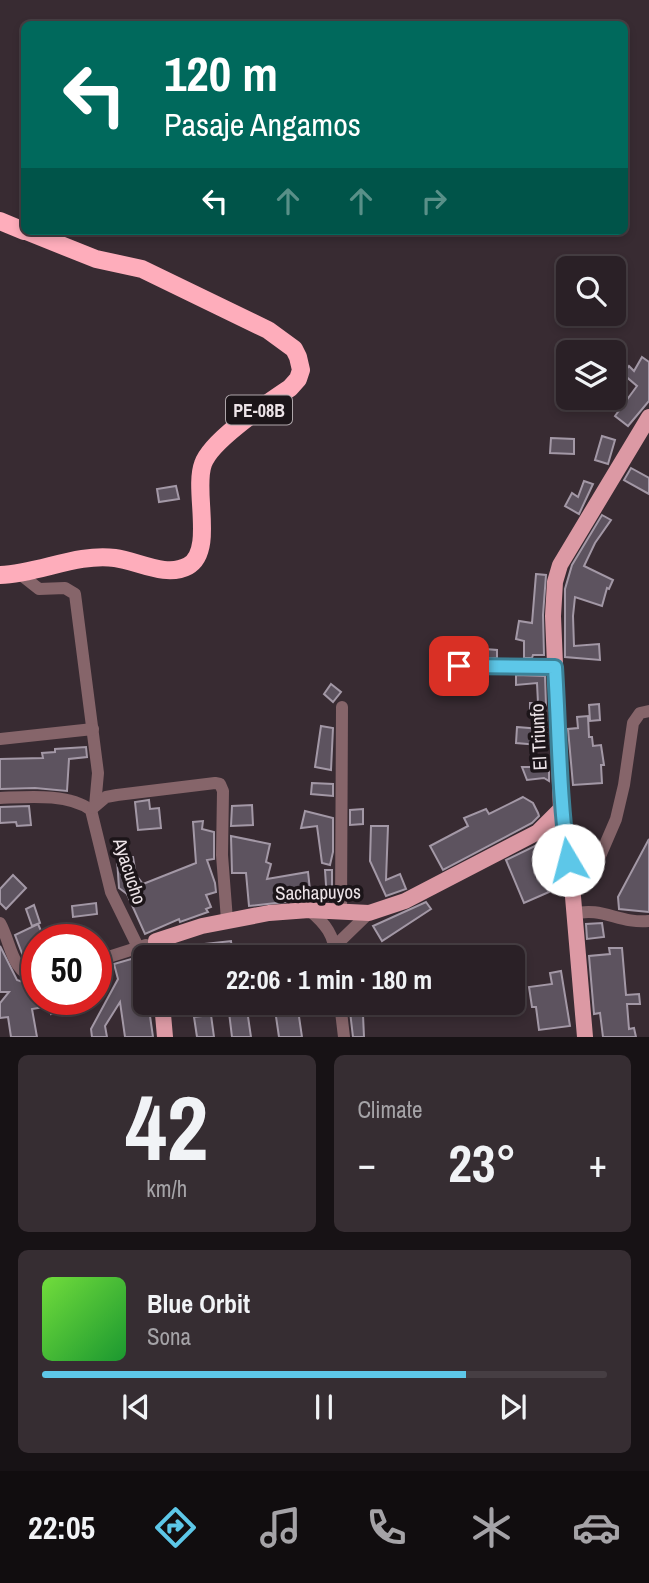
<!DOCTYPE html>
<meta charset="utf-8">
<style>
:root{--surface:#2a2026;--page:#362d32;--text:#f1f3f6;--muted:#a5a3a7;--line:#463e43;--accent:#5dc7e8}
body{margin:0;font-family:"Archivo Narrow",sans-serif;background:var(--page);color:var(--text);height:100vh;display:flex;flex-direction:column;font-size:26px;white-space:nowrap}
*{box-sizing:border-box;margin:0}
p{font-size:23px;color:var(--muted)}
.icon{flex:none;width:38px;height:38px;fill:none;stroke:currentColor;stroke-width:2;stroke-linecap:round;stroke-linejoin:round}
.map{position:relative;height:1037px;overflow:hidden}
.side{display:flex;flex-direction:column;gap:18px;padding:18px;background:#171215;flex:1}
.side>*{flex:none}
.top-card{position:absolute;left:21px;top:21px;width:607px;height:214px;border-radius:10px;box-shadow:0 4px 10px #0003,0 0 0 2px var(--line);background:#00695c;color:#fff;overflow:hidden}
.tools{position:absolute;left:556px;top:256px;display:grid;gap:14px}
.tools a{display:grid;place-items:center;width:70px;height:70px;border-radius:10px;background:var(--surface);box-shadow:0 4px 10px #0003,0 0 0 2px var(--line);font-size:35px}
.speed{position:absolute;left:21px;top:924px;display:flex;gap:14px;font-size:35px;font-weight:700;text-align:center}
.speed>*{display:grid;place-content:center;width:91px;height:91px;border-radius:50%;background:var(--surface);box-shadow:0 4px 10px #0003,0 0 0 2px var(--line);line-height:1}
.speed .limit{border:10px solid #d22;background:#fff;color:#111}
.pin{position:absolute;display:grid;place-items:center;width:60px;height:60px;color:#fff;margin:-30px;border-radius:14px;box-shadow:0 4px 10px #0006}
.me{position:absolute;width:77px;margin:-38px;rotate:352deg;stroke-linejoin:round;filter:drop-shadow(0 0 5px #0008)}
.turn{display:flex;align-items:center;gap:24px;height:147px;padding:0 28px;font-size:32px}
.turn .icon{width:91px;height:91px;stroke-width:2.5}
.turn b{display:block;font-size:49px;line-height:60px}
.lanes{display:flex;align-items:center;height:66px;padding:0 28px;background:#0003;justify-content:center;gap:35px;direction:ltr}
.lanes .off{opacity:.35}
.big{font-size:52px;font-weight:700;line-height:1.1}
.side .tile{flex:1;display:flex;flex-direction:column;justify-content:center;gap:10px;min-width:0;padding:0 24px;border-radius:10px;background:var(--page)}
.side .dial{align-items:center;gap:0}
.dial b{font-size:91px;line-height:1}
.song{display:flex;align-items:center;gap:21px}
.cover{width:84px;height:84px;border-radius:10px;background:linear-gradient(135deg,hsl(100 70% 55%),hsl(130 70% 35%))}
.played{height:7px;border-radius:4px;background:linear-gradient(90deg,var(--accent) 75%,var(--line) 75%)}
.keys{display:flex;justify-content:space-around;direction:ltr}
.heat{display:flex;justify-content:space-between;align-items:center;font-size:38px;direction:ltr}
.side .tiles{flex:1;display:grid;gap:18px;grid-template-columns:1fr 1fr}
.tile:last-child{grid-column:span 2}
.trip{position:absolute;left:133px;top:945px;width:392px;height:70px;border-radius:10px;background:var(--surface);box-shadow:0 4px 10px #0003,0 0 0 2px var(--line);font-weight:700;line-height:70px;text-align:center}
.tabs{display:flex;height:112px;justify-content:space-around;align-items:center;background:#110d0f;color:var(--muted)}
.tabs .icon{width:49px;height:49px}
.tabs .selected{color:var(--accent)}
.tabs b{font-size:32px;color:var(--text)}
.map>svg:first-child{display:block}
.building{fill:#5d535f;stroke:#a398a6;stroke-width:2}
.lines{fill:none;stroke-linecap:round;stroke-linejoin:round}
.minor{stroke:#86656a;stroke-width:12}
.major{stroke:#dc99a4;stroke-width:16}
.highway{stroke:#feadbb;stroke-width:18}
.route-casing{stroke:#3c8197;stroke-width:18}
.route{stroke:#5dc7e8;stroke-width:12}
.labels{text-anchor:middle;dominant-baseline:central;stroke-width:7;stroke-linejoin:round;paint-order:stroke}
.shield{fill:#1c1519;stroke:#aea6aa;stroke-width:2}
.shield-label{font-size:18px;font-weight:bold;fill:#ede4e8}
.street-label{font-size:19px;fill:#ede4e8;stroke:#1c1519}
</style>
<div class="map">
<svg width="649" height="1037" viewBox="0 0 649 1037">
<rect width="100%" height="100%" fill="#382b32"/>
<g class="building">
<path d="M642,357l7,5v39l-21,25 -13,-10 22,-30 -14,-12 6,-8 5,5z"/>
<path d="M602,436l13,4 -7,24 -13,-4z"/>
<path d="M551,438l23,1v15l-24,-1z"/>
<path d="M631,468l18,10v16l-25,-14z"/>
<path d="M584,481l9,3 -14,30 -14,-8 7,-13 6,4z"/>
<path d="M176,486l3,13 -20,3 -2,-13z"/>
<path d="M602,515l9,5 -16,23 -11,23 29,14 -4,9 -2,-1 -5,18 -27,-9 -2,19 1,30 25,-2 1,16 -35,-3v-68l7,-24z"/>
<path d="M536,574l10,1 -3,40 1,40h-11l-1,3h-8v-17l-8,-2 3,-18 13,2z"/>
<path d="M435,645l62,5v8l-62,1z"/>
<path d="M516,675l29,1 2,59h-4l-2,-24 -11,1v-9h8l-1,-20 -21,2z"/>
<path d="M331,684l10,8 -8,10 -9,-8z"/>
<path d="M599,704l1,16 -10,1 -1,-16z"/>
<path d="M588,716l1,21h3l1,9 8,-1 3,20h-3l1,18 -29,2 -5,-56 10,-1 -1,-11z"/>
<path d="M321,726l12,2 -2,42 -16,-3z"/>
<path d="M517,727l24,2 -2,16 -23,-2z"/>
<path d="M86,747l1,10 -18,2 -2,32 -32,-3 -35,1v-30l43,-1 -1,-5 13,-1v-3z"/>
<path d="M522,767h27v14l-5,-3 -17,2z"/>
<path d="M312,783l21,1v12l-22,-2z"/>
<path d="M523,797l10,6 5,10 1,3 -7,7 -89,47 -13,-24 38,-20 -4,-8 22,-9 3,5z"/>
<path d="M149,800l1,9 9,-1 2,20 -23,2 -3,-28z"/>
<path d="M252,805l1,20 -22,1 1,-20z"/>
<path d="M29,806l2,19 -14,1 -1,-4 -16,1v-16z"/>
<path d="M363,809v15l-13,1v-15z"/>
<path d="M305,811l28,7v34l-3,13 -8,-2 -5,-37 -16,2z"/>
<path d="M203,821l-1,8 12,3v27l-7,1 8,23 1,9 -10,3 5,12 -5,2 2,3 -28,10 -1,-3 -34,15 -18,-40 -8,-6 -2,-29 16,-2 3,18 7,9 53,-21 -3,-41z"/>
<path d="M371,826h17l-2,54 14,-6 6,15 -20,7 -16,-35z"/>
<path d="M231,836l39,8 -4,18 5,2 -4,15 41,-7 3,27 -62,7 -3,-33h-14z"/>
<path d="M649,839v73l-30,-3 -1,-12z"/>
<path d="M555,842l5,36 -9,2 3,6 -7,3 2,3 -25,11 -18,-43 33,-16z"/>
<path d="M325,870h7v31l-5,-1z"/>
<path d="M13,875l13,13 -20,21 -6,-6v-14z"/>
<path d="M426,902l5,7 -49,32 -9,-15z"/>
<path d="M96,903l1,11 -24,3 -1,-11z"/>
<path d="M34,905l6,18 -8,3 -6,-17z"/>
<path d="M602,923l2,14 -17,2 -1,-15z"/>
<path d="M38,924l7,16h-8v10l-14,6 -8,-21z"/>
<path d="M231,941l2,16h-36l-1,-12z"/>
<path d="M350,945h19l1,9 -20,1z"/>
<path d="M0,946l17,34 20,7v12h45l2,10 -33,5 -1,-8 -18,3 5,28h-26l-3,-20 -8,1v-15l9,-11h-9z"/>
<path d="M609,948h13l4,47 13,-1 1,10h-13l2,25 5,-1 2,9h-33l-3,-24 -6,1 -5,-58 21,-2z"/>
<path d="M145,955v55l4,-1 4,28h-28l-5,-35 -15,24 2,11h-15l-1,-8 27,-50 -4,-15z"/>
<path d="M561,971l9,55 -31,4 -3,-23h-4l-3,-20 23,-3 -2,-11z"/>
<path d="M246,1003l5,34h-19l-4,-33z"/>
<path d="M274,1003h23l5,34h-23z"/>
<path d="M349,1003h32l1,11 -19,1 1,22h-11z"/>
<path d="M211,1015l3,22h-17l-3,-20z"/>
</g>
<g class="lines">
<g class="minor">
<path d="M20,574l19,15 26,-1 10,6 23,179 -3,33"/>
<path d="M459,666l96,1"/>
<path d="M0,739l93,-10"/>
<path d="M0,798c27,-1 68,-5 91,12l20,82 27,55"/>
<path d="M93,808l13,-11 11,-2 98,-12 5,1 3,7 -1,64 5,65"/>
<path d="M572,885l12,-2 7,-6 25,-58 8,-34 9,-62 7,-10 9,-2"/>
<path d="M309,910c17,14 25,25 27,47"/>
<path d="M341,913l1,-206"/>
<path d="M574,914c27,-8 46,10 75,7"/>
<path d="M0,923c11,19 11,50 37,55"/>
<path d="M335,946l34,-33"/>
<path d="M96,961l50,-16"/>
<path d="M340,1003l4,34"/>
</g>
<g class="major">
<path d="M157,957l-1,-16 46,-15 67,-13 40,-3 60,3 36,-12 133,-69 23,-23"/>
<path d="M162,1003l3,34"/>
<path d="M585,1037l-13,-152 -11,-76 -8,-193 2,-34 5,-17 89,-148"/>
</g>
<g class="highway">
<path d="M0,221l24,10"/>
<path d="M0,575c39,-1 76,-22 115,-17 23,3 51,20 73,8 27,-15 5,-76 15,-102 8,-24 65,-61 87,-76l8,-9 3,-9 -3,-13 -4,-8 -26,-19 -126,-61 -46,-10 -70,-28"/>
</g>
</g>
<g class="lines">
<defs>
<path id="route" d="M459,666l96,1c4,64 4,129 13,193"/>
</defs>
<use href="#route" class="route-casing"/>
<use href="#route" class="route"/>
</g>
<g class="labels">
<rect class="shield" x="226" y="395.5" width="66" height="29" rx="5"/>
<g class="shield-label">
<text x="259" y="410">PE-08B</text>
</g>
<g class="street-label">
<text transform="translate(538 737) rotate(-93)">El Triunfo</text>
<text transform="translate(130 871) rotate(72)">Ayacucho</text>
<text transform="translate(318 892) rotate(-1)">Sachapuyos</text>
</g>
</g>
</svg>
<div class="tools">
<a><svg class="icon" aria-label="search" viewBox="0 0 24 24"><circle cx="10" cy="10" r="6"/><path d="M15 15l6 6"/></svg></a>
<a><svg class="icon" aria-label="layers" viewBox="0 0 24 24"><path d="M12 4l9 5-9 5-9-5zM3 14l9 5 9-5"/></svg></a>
</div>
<div class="speed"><div class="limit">50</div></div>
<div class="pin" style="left:459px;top:666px;background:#d93025"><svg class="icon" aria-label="arrive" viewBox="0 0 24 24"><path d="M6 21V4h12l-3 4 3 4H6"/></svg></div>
<svg class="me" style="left:568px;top:860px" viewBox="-20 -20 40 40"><circle r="19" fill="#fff"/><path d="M0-13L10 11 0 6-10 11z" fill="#5dc7e8"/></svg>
<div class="trip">22:06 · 1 min · 180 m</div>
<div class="top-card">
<div class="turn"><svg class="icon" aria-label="left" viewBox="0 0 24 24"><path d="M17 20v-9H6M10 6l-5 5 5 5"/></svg><div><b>120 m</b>Pasaje Angamos</div></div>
<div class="lanes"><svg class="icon" aria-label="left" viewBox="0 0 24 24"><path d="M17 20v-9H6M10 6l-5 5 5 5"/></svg><svg class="icon off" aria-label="ahead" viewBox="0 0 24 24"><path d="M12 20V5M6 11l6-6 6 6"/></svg><svg class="icon off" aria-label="ahead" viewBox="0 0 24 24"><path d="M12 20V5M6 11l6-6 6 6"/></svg><svg class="icon off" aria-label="right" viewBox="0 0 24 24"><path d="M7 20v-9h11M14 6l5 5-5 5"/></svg></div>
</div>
</div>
<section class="side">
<div class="tiles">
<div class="tile dial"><b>42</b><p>km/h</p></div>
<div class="tile"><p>Climate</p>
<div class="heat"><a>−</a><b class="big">23°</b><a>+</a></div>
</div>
<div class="tile">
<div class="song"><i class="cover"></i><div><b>Blue Orbit</b><p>Sona</p></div></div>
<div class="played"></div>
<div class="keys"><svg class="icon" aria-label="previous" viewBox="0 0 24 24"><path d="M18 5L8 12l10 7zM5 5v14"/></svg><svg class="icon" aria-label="pause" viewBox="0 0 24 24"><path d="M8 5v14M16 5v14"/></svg><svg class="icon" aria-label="next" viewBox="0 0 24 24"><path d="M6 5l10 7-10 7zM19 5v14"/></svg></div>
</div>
</div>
</section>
<nav class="tabs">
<b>22:05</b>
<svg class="icon selected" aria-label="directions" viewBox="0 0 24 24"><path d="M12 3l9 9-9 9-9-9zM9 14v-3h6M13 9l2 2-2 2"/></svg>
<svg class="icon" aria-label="music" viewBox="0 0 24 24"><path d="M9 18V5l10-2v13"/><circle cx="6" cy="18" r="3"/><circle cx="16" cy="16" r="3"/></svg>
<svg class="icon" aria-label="phone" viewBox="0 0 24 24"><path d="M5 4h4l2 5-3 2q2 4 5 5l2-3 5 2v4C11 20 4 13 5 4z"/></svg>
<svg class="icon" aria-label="climate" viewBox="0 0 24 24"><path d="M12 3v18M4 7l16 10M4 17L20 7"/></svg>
<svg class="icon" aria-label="car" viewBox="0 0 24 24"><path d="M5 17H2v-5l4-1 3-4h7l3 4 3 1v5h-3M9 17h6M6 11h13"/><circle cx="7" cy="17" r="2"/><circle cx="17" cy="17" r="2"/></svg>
</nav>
